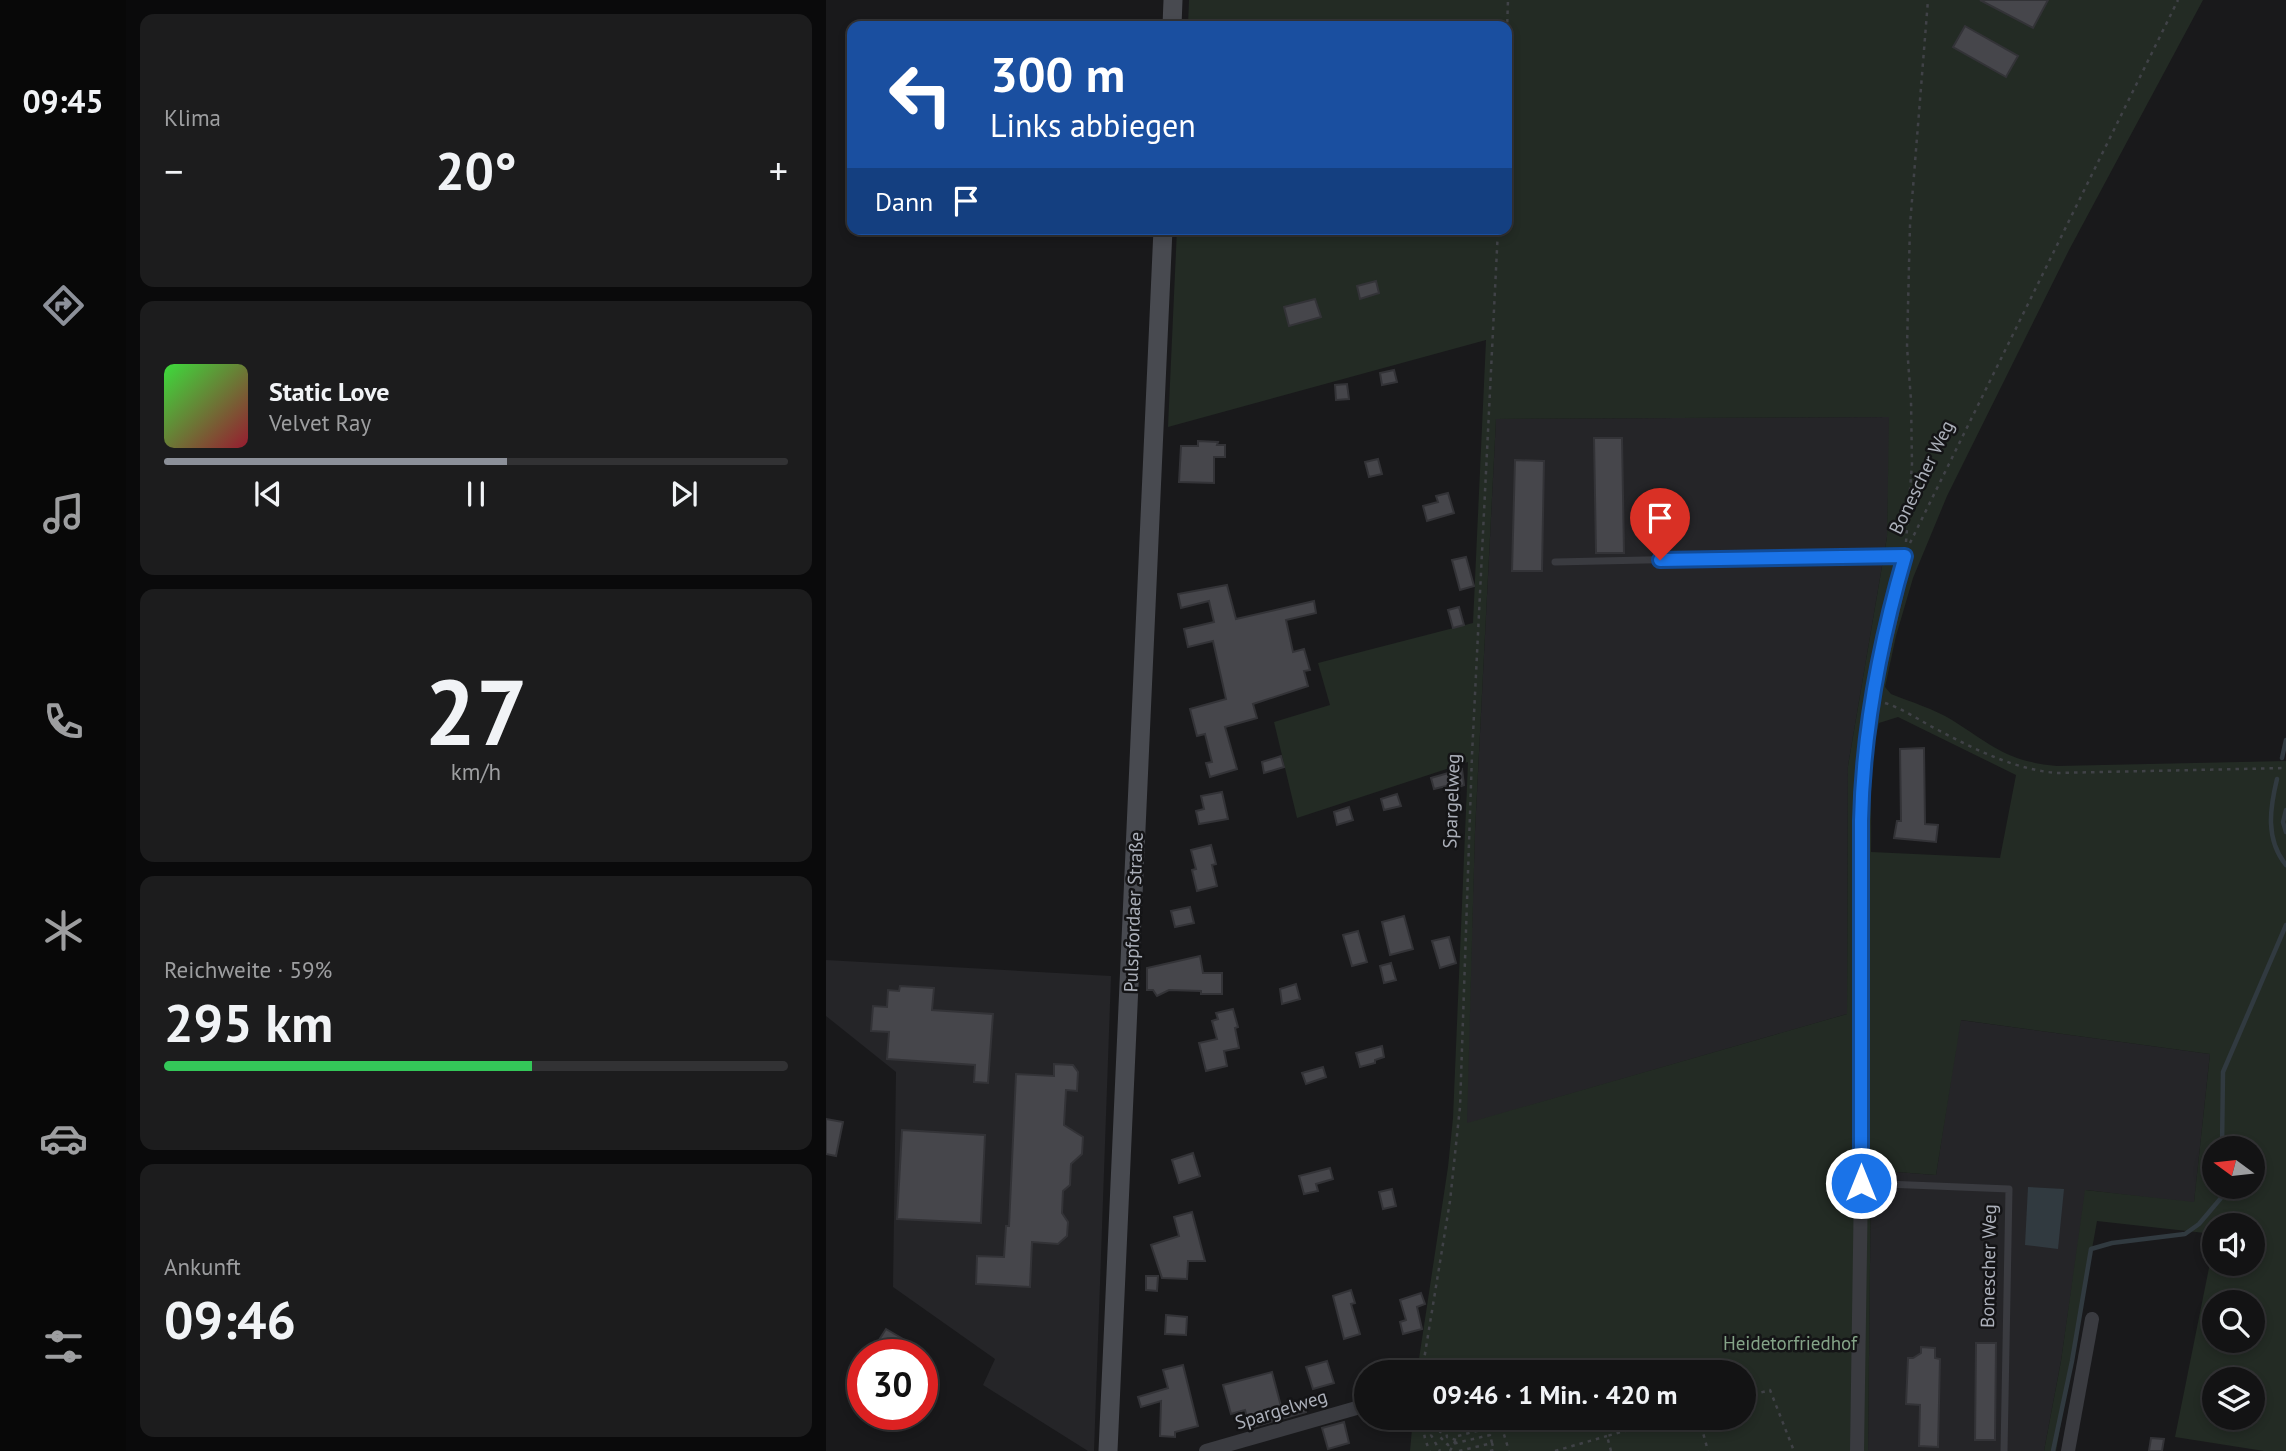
<!DOCTYPE html>
<html lang="de">
<meta charset="utf-8">
<style>
:root{--surface:#131314;--page:#1c1c1d;--text:#f1f3f6;--muted:#9d9ea0;--line:#323234;--accent:#8c9099}
body{margin:0;font-family:"PT Sans",sans-serif;background:var(--page);color:var(--text);height:100vh;display:flex;flex-direction:column;font-size:26px;white-space:nowrap}
*{box-sizing:border-box;margin:0}
p{font-size:23px;color:var(--muted)}
.icon{flex:none;width:38px;height:38px;fill:none;stroke:currentColor;stroke-width:2;stroke-linecap:round;stroke-linejoin:round}
.map{position:relative;flex:1;overflow:hidden}
.panel{display:flex;flex-direction:column;gap:14px;padding:14px;background:#0a0a0b;width:700px}
.panel>*{flex:none}
.hud{position:absolute;left:21px;top:21px;width:665px;height:214px;border-radius:14px;box-shadow:0 4px 10px #0003,0 0 0 2px var(--line);background:#1a4fa0;color:#fff;overflow:hidden}
.needle{width:46px;rotate:285deg}
.tools{position:absolute;left:1376px;top:1136px;display:grid;gap:14px}
.tools a{display:grid;place-items:center;width:63px;height:63px;border-radius:50%;background:var(--surface);box-shadow:0 4px 10px #0003,0 0 0 2px var(--line);font-size:35px}
.speed{position:absolute;left:21px;top:1339px;display:flex;gap:14px;font-size:35px;font-weight:700;text-align:center}
.speed>*{display:grid;place-content:center;width:91px;height:91px;border-radius:50%;background:var(--surface);box-shadow:0 4px 10px #0003,0 0 0 2px var(--line);line-height:1}
.speed .limit{border:10px solid #d22;background:#fff;color:#111}
.pin{position:absolute;display:grid;place-items:center;width:60px;height:60px;color:#fff;margin:-72px -30px;border-radius:50% 50% 50% 0;rotate:-45deg;box-shadow:0 0 7px #0007}
.pin .icon{rotate:45deg}
.me{position:absolute;width:77px;margin:-38px;rotate:0deg;stroke-linejoin:round;filter:drop-shadow(0 0 5px #0008)}
.turn{display:flex;align-items:center;gap:24px;height:147px;padding:0 28px;font-size:32px}
.turn .icon{width:91px;height:91px;stroke-width:2.5}
.turn b{display:block;font-size:49px;line-height:60px}
.then{display:flex;align-items:center;height:66px;padding:0 28px;background:#0003;gap:14px;font-size:26px}
.big{font-size:52px;font-weight:700;line-height:1.1}
.panel .card{flex:1;display:flex;flex-direction:column;justify-content:center;gap:10px;min-width:0;padding:0 24px;border-radius:14px;background:var(--page)}
.panel .dial{align-items:center;gap:0}
.dial b{font-size:91px;line-height:1}
.song{display:flex;align-items:center;gap:21px}
.cover{width:84px;height:84px;border-radius:10px;background:linear-gradient(135deg,hsl(120 70% 55%),hsl(350 70% 35%))}
.played{height:7px;border-radius:4px;background:linear-gradient(90deg,var(--accent) 55%,var(--line) 55%)}
.keys{display:flex;justify-content:space-around;direction:ltr}
.heat{display:flex;justify-content:space-between;align-items:center;font-size:38px;direction:ltr}
.charge{height:10px;border-radius:5px;background:linear-gradient(90deg,#34c759 59%,var(--line) 0)}
.trip{position:absolute;left:528px;top:1360px;width:402px;height:70px;border-radius:35px;background:var(--surface);box-shadow:0 4px 10px #0003,0 0 0 2px var(--line);font-weight:700;line-height:70px;text-align:center}
main{display:flex;flex:1;min-height:0}
.tab-bar{display:flex;flex-direction:column;width:126px;justify-content:space-around;align-items:center;background:#080808;color:var(--muted)}
.tab-bar .icon{width:49px;height:49px}
.tab-bar .current{color:var(--accent)}
.tab-bar b{font-size:32px;color:var(--text)}
.map>svg:first-child{display:block}
.built{fill:#252528}
.green{fill:#232b24;fill-rule:evenodd}
.water{fill:#313a40}
.lines{fill:none;stroke-linecap:round;stroke-linejoin:round}
.stream{stroke:#313a40;stroke-width:4.5}
.building{fill:#46464b;stroke:#333337;stroke-width:2}
.path{stroke:#404247;stroke-width:2.5;stroke-dasharray:3.5 5;stroke-linecap:butt}
.lane{stroke:#3a3b40;stroke-width:7}
.street{stroke:#3a3b40;stroke-width:14}
.secondary{stroke:#484a50;stroke-width:19}
.route-casing{stroke:#114b97;stroke-width:18}
.route{stroke:#1a73e8;stroke-width:12}
.labels{text-anchor:middle;dominant-baseline:central;stroke-width:5;stroke-linejoin:round;paint-order:stroke}
.street-label{font-size:19px;fill:#acb0ba;stroke:#141416}
.park-label{font-size:19px;fill:#84a387;stroke:#141416}
</style>
<main>
<nav class="tab-bar">
<b>09:45</b>
<svg class="icon current" aria-label="directions" viewBox="0 0 24 24"><path d="M12 3l9 9-9 9-9-9zM9 14v-3h6M13 9l2 2-2 2"/></svg>
<svg class="icon" aria-label="music" viewBox="0 0 24 24"><path d="M9 18V5l10-2v13"/><circle cx="6" cy="18" r="3"/><circle cx="16" cy="16" r="3"/></svg>
<svg class="icon" aria-label="phone" viewBox="0 0 24 24"><path d="M5 4h4l2 5-3 2q2 4 5 5l2-3 5 2v4C11 20 4 13 5 4z"/></svg>
<svg class="icon" aria-label="climate" viewBox="0 0 24 24"><path d="M12 3v18M4 7l16 10M4 17L20 7"/></svg>
<svg class="icon" aria-label="car" viewBox="0 0 24 24"><path d="M5 17H2v-5l4-1 3-4h7l3 4 3 1v5h-3M9 17h6M6 11h13"/><circle cx="7" cy="17" r="2"/><circle cx="17" cy="17" r="2"/></svg>
<svg class="icon" aria-label="filters" viewBox="0 0 24 24"><path d="M4 7h16M4 17h16"/><circle cx="9" cy="7" r="2"/><circle cx="15" cy="17" r="2"/></svg>
</nav>
<section class="panel">
<div class="card"><p>Klima</p>
<div class="heat"><a>−</a><b class="big">20°</b><a>+</a></div>
</div>
<div class="card">
<div class="song"><i class="cover"></i><div><b>Static Love</b><p>Velvet Ray</p></div></div>
<div class="played"></div>
<div class="keys"><svg class="icon" aria-label="previous" viewBox="0 0 24 24"><path d="M18 5L8 12l10 7zM5 5v14"/></svg><svg class="icon" aria-label="pause" viewBox="0 0 24 24"><path d="M8 5v14M16 5v14"/></svg><svg class="icon" aria-label="next" viewBox="0 0 24 24"><path d="M6 5l10 7-10 7zM19 5v14"/></svg></div>
</div>
<div class="card dial"><b>27</b><p>km/h</p></div>
<div class="card"><p>Reichweite · 59%</p><b class="big">295 km</b><div class="charge"></div></div>
<div class="card"><p>Ankunft</p><b class="big">09:46</b></div>
</section>
<div class="map">
<svg width="1460" height="1451" viewBox="0 0 1460 1451">
<rect width="100%" height="100%" fill="#19191b"/>
<g class="built">
<path d="M1064,417l-3,120 -39,229 -1,248 -381,110 9,-293 21,-412z"/>
<path d="M0,960l285,16 -17,475h-6l-105,-66 12,-26 -102,-72 3,-215 -70,-56z"/>
<path d="M1134,1020l250,34 -16,149 -108,-13 -25,171 -17,90h-176l3,-281 65,5z"/>
</g>
<path class="green" d="M363,0h1014l-134,250 -122,246 -34,82 -17,58 -11,51 6,7c20,8 43,15 61,26 41,26 54,41 105,46l229,-5v690h-22l-89,-14 39,-194v21h38v-39h-38v9l-117,-13 -41,230h-12l17,-90 24,-171 109,12 16,-148 -249,-34 -25,155 -65,-5 -3,281h-458l3,-33h332v-46h-328l31,-205 5,-49 15,-356 -171,56 -23,-96 56,-17 -12,-42 155,-40 13,-283 -318,87 9,-198h330v-203h-319zM1063,417l-2,120 -39,229 -1,248 -380,109 8,-292 21,-412zM1072,717l118,58 -16,83 -129,-6c1,-42 -3,-88 8,-129zM1388,1148h38v38h-38zM1388,1302h38v38h-38zM1388,1379h38v39h-38z"/>
<path class="water" d="M1202,1187l36,2 -6,60 -33,-4z"/>
<g class="lines">
<g class="stream">
<path d="M1456,758l4,-18"/>
<path d="M1451,779c-7,29 -12,60 9,86"/>
<path d="M1460,810l-3,12 3,10"/>
<path d="M1396,1148l1,-76 63,-147"/>
<path d="M1227,1451l19,-90 19,-112 21,-6 73,-9 14,-10 22,-26v-12"/>
</g>
</g>
<g class="building">
<path d="M1154,0h68l-15,28z"/>
<path d="M1139,26l53,30 -12,21 -53,-30z"/>
<path d="M550,281l3,12 -19,6 -3,-13z"/>
<path d="M489,299l6,18 -32,9 -5,-19z"/>
<path d="M568,370l3,12 -15,3 -2,-12z"/>
<path d="M521,384l2,15 -13,1 -1,-15z"/>
<path d="M768,438h28l2,115h-28z"/>
<path d="M372,441l20,1 -1,3h8v12h-11v26l-35,-1 2,-36h17z"/>
<path d="M552,459l4,15 -13,3 -4,-15z"/>
<path d="M689,460l29,1 -2,110h-30z"/>
<path d="M622,493l6,20 -27,8 -4,-15 15,-4 -2,-6z"/>
<path d="M640,557l8,29 -14,4 -8,-30z"/>
<path d="M401,585l9,34 78,-18 2,12 -30,7 7,32 11,-3 6,21 -6,1 4,15 -55,18 4,14 -32,9 12,42 -27,8 -4,-14 6,-1 -7,-28 -8,2 -7,-27 36,-10 -13,-58 -25,6 -4,-18 30,-7 -5,-21 -28,7 -3,-14z"/>
<path d="M633,607l5,18 -11,3 -5,-18z"/>
<path d="M1098,748l1,76 13,1 -2,17 -42,-4 3,-17h4l-1,-72z"/>
<path d="M455,756l3,11 -20,6 -2,-11z"/>
<path d="M636,769l2,16 -13,5 -1,-5 -16,4 -3,-11z"/>
<path d="M396,792l6,27 -29,5 -3,-13 8,-2 -3,-13z"/>
<path d="M571,794l4,12 -17,4 -3,-11z"/>
<path d="M523,807l4,13 -16,5 -3,-13z"/>
<path d="M385,845l5,19 -4,1 5,21 -20,5 -5,-21 4,-1 -5,-19z"/>
<path d="M364,907l4,16 -19,4 -4,-16z"/>
<path d="M578,916l9,33 -23,6 -8,-33z"/>
<path d="M532,931l9,31 -15,4 -9,-31z"/>
<path d="M623,937l7,26 -16,5 -8,-27z"/>
<path d="M374,956l3,17h19v21h-21v-3l-32,-1 -12,6 -4,-6h-6v-22z"/>
<path d="M565,963l5,17 -12,3 -4,-17z"/>
<path d="M470,984l4,15 -18,5 -2,-15z"/>
<path d="M74,986l34,2 -2,22 61,4 -5,69 -14,-1 1,-17 -88,-6 2,-27 -18,-1 2,-25 14,1 1,-17 11,1z"/>
<path d="M407,1009l5,18 -3,1 4,20 -15,3 3,15 -21,5 -7,-28 18,-4 -5,-18 6,-2 -2,-6z"/>
<path d="M556,1046l2,11 -9,3v3l-15,4 -4,-14z"/>
<path d="M228,1064l19,1 5,7 -1,19 -11,-1 -2,35 19,12 -1,17 -11,10 -1,21 -7,6 -1,22 6,9 -1,14 -9,8 -26,-2 -2,45 -54,-3 1,-28 27,1 2,-31h3l7,-152 38,2z"/>
<path d="M497,1067l3,10 -20,7 -4,-11z"/>
<path d="M0,1119l17,3 -7,34 -10,-2z"/>
<path d="M76,1130l83,5 -4,88 -84,-4z"/>
<path d="M367,1153l7,23 -21,7 -7,-23z"/>
<path d="M504,1168l3,11 -17,5 2,7 -14,3 -5,-18z"/>
<path d="M566,1189l4,17 -13,3 -4,-17z"/>
<path d="M366,1212l13,49h-17l-1,18 -25,-1 -11,-33 28,-9 -5,-19z"/>
<path d="M320,1276h12l-1,15 -11,-1z"/>
<path d="M525,1290l4,13 -4,1 9,30 -16,5 -11,-43z"/>
<path d="M595,1293l4,11 -8,3 5,22 -19,5 -3,-12 6,-2 -6,-20z"/>
<path d="M340,1315l21,2 -1,18 -21,-1z"/>
<path d="M60,1329l24,14 -7,11h-33z"/>
<path d="M1150,1343h20l-1,97h-20z"/>
<path d="M1095,1347l14,1v10l5,1 -2,88 -19,-1 1,-41 -14,-1 2,-46h5l8,-5z"/>
<path d="M501,1361l7,22 -21,6 -7,-22z"/>
<path d="M357,1365l15,61 -23,6v5l-15,-1 1,-35 -20,6 -3,-10 30,-9 -5,-18z"/>
<path d="M446,1372l10,38 22,-6 2,8 -56,16 -5,-18 -14,4 -8,-29z"/>
<path d="M518,1422l5,21 -21,6 -6,-21z"/>
<path d="M1325,1438l13,1 -2,12h-13z"/>
</g>
<g class="lines">
<g class="path">
<path d="M681,31l1,-31"/>
<path d="M1080,542l6,-78 -1,-64 -4,-53 3,-122 18,-225"/>
<path d="M1084,543l268,-543"/>
<path d="M1059,703c19,6 35,18 53,27 38,20 76,39 118,43l230,-5"/>
<path d="M596,1372l28,-171 10,-94 12,-352 26,-526"/>
<path d="M842,1372l16,-4 1,4"/>
<path d="M919,1397l25,-7 24,61"/>
<path d="M600,1418c-4,12 -2,21 4,33"/>
<path d="M609,1418l-4,17 9,16"/>
<path d="M626,1418l-9,6 -4,12 9,9 42,-10 -2,-7"/>
<path d="M673,1418l10,33"/>
<path d="M873,1418l9,33"/>
<path d="M630,1440l-9,-3 -1,-6 5,-5 28,-8"/>
<path d="M624,1451l8,-15 30,-8 -1,-6 12,-4"/>
<path d="M633,1451l33,-8 -2,-8"/>
<path d="M664,1451l4,-1 -2,-7"/>
<path d="M729,1451l52,-15"/>
<path d="M785,1451l-4,-15 64,-18"/>
</g>
<g class="lane">
<path d="M729,562l314,-7 36,1"/>
<path d="M1035,1183l148,6 -5,262"/>
</g>
<g class="street">
<path d="M380,1451l161,-46"/>
<path d="M1031,1451l4,-268v-393l11,-89 33,-145"/>
<path d="M1242,1451l24,-132"/>
</g>
<g class="secondary">
<path d="M346,26l1,-26"/>
<path d="M282,1451l55,-1222"/>
</g>
</g>
<g class="lines">
<defs>
<path id="route" d="M834,560l245,-4c-25,86 -42,175 -44,265v362"/>
</defs>
<use href="#route" class="route-casing"/>
<use href="#route" class="route"/>
</g>
<g class="labels">
<g class="street-label">
<text transform="translate(1095 477) rotate(-64)">Bonescher Weg</text>
<text transform="translate(625 801) rotate(-88)">Spargelweg</text>
<text transform="translate(307 912) rotate(-88)">Pulspfordaer Straße</text>
<text transform="translate(1162 1266) rotate(-89)">Bonescher Weg</text>
<text transform="translate(455 1409) rotate(-17)">Spargelweg</text>
</g>
<g class="park-label">
<text x="964" y="1343">Heidetorfriedhof</text>
</g>
</g>
</svg>
<div class="tools">
<a><svg class="needle" viewBox="-14 -14 28 28"><path d="M0-13l5 13h-10z" fill="#e53935"/><path d="M0 13l5-13h-10z" fill="#9d9ea0"/></svg></a>
<a><svg class="icon" aria-label="sound" viewBox="0 0 24 24"><path d="M4 9h4l5-4v14l-5-4H4zM17 9q2 3 0 6"/></svg></a>
<a><svg class="icon" aria-label="search" viewBox="0 0 24 24"><circle cx="10" cy="10" r="6"/><path d="M15 15l6 6"/></svg></a>
<a><svg class="icon" aria-label="layers" viewBox="0 0 24 24"><path d="M12 4l9 5-9 5-9-5zM3 14l9 5 9-5"/></svg></a>
</div>
<div class="speed"><div class="limit">30</div></div>
<div class="pin" style="left:834px;top:560px;background:#d93025"><svg class="icon" aria-label="arrive" viewBox="0 0 24 24"><path d="M6 21V4h12l-3 4 3 4H6"/></svg></div>
<svg class="me" style="left:1035px;top:1183px" viewBox="-20 -20 40 40"><circle r="17" fill="#1a73e8" stroke="#fff" stroke-width="3"/><path d="M0-11L8 9 0 5-8 9z" fill="#fff"/></svg>
<div class="trip">09:46 · 1 Min. · 420 m</div>
<div class="hud">
<div class="turn"><svg class="icon" aria-label="left" viewBox="0 0 24 24"><path d="M17 20v-9H6M10 6l-5 5 5 5"/></svg><div><b>300 m</b>Links abbiegen</div></div>
<div class="then">Dann<svg class="icon" aria-label="arrive" viewBox="0 0 24 24"><path d="M6 21V4h12l-3 4 3 4H6"/></svg></div>
</div>
</div>
</main>
